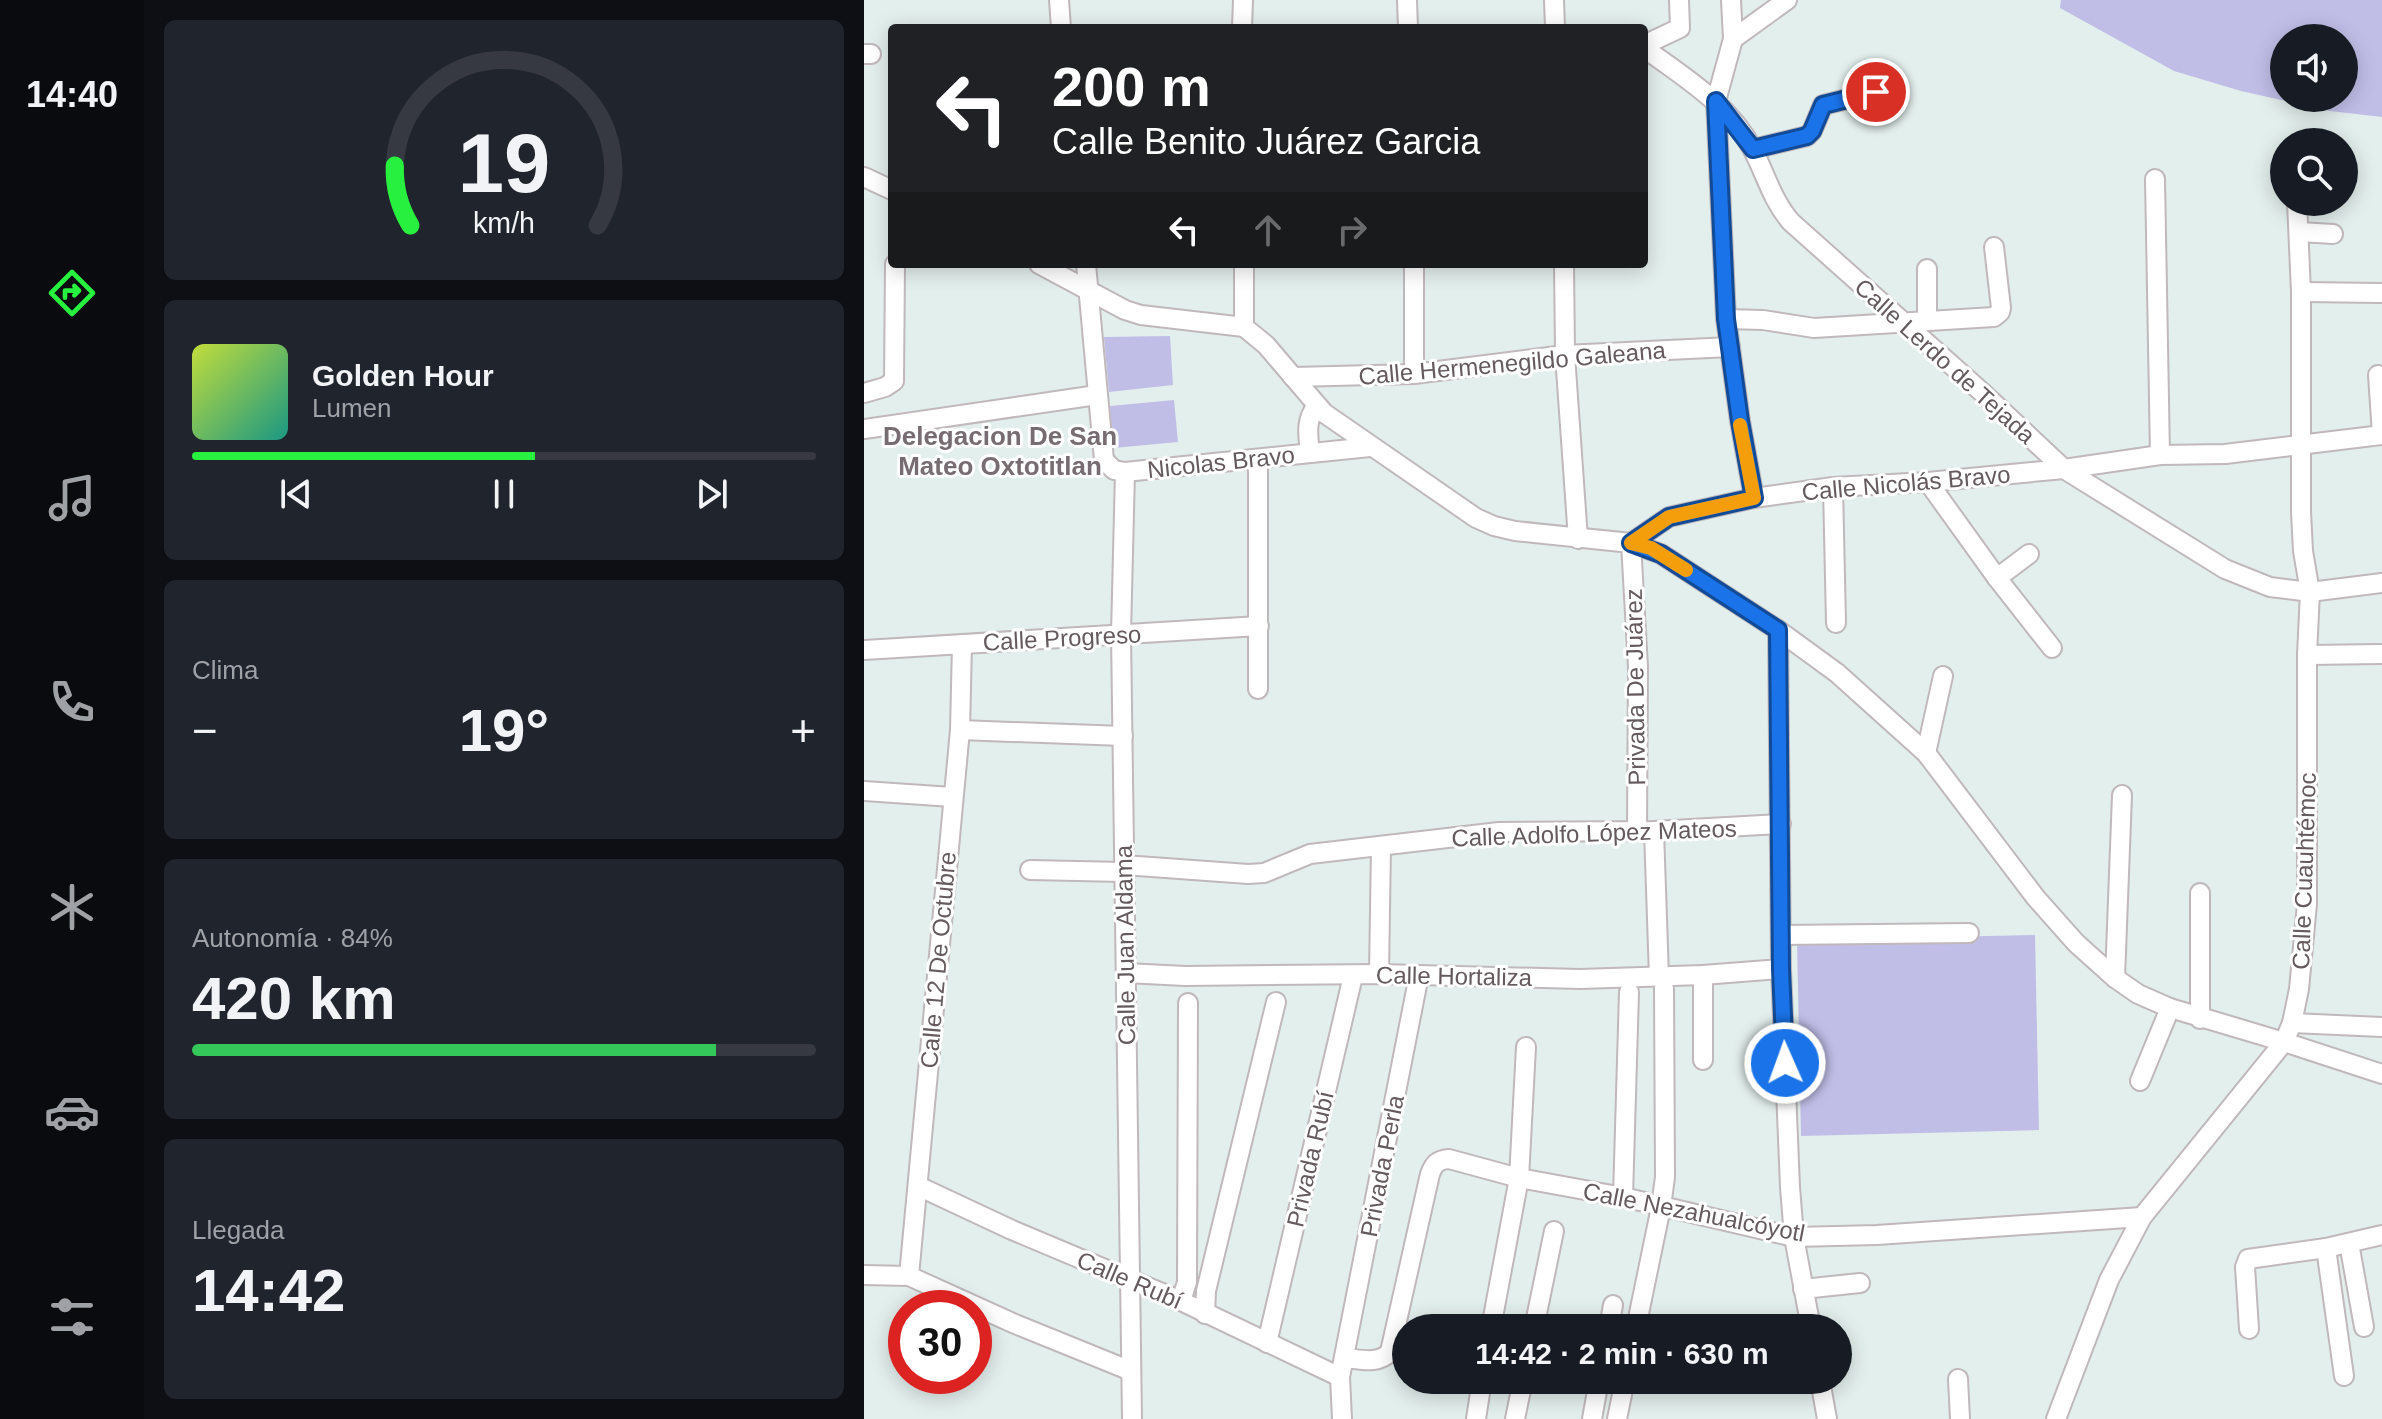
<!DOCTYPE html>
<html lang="es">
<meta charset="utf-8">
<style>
:root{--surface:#171b24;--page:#20242c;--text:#f1f3f6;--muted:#9ea1a6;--line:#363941;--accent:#27f13e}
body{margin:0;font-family:Helvetica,sans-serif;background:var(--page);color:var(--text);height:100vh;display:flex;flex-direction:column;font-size:30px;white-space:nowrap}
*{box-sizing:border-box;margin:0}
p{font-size:26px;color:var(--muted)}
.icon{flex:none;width:44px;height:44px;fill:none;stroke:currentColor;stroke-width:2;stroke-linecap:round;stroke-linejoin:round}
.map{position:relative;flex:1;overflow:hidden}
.sheet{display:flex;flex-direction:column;gap:20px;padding:20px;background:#0d0f14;width:720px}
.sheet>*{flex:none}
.banner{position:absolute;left:24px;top:24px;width:760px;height:244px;border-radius:8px;box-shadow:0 4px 20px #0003;background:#202124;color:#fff;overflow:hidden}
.tools{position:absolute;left:1406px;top:24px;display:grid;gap:16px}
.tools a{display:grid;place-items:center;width:88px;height:88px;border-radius:50%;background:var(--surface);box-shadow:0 4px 20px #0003;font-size:40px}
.speed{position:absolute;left:24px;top:1290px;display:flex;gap:16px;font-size:40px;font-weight:700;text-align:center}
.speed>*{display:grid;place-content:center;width:104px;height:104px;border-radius:50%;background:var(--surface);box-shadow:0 4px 20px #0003;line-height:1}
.speed .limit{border:12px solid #d22;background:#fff;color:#111}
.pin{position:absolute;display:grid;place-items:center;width:68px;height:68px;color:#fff;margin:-34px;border:4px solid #fff;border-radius:50%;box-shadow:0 2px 8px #0007}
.me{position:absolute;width:88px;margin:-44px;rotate:358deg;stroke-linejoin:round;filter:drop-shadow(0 0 6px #0008)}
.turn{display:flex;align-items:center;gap:28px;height:168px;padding:0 32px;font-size:36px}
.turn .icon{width:104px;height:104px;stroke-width:2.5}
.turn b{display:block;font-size:56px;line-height:68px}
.lanes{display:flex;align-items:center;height:76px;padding:0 32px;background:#0003;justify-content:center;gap:40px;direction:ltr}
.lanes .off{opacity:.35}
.big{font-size:60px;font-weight:700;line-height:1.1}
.sheet .card{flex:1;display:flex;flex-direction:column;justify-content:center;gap:12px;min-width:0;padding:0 28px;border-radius:12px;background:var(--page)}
.sheet .dial{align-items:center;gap:0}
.dial svg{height:208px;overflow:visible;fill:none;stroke:var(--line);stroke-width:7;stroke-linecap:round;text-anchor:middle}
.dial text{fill:var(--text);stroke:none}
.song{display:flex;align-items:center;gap:24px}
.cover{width:96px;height:96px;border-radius:12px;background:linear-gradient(135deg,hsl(70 70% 55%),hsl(170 70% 35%))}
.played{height:8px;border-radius:4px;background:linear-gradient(90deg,var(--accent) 55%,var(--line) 55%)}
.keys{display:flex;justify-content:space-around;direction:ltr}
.heat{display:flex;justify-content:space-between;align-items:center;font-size:44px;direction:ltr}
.charge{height:12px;border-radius:6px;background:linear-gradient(90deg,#34c759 84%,var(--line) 0)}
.trip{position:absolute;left:528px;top:1314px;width:460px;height:80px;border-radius:40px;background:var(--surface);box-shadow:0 4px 20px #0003;font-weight:700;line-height:80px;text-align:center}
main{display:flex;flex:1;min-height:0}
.dock{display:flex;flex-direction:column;width:144px;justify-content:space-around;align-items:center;background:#090b0e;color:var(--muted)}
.dock .icon{width:56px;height:56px}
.dock .on{color:var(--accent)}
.dock b{font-size:36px;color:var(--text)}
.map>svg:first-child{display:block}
.green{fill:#c0bee7;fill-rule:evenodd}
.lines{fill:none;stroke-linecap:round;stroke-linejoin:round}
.minor-casing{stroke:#c0b8bb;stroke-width:22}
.minor{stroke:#fff;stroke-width:18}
.route-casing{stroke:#114b97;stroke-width:20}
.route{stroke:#1a73e8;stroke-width:14}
.slow{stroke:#f59e0b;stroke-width:14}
.labels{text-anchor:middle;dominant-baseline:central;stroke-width:6;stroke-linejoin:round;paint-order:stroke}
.street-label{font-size:24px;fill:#655b5f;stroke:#fff}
.neighbourhood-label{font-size:26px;font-weight:bold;fill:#776c71;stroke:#fff}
</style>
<main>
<nav class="dock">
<b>14:40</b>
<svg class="icon on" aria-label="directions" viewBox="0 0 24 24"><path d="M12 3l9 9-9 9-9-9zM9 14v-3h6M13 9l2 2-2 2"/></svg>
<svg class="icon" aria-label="music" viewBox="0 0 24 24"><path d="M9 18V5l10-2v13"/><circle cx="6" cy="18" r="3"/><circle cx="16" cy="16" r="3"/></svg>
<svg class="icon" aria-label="phone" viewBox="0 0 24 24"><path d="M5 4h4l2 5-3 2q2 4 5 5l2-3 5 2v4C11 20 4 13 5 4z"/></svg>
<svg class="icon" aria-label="climate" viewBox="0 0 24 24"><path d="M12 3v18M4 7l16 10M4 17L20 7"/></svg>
<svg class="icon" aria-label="car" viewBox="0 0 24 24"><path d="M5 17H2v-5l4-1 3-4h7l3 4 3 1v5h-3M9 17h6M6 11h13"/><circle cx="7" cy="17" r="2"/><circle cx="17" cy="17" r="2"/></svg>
<svg class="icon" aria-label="filters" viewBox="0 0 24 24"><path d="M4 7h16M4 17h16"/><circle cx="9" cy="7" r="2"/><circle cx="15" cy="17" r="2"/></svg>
</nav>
<section class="sheet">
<div class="card dial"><svg viewBox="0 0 100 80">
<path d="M14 69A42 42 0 1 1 86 69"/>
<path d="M14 69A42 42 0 0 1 8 46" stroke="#27f13e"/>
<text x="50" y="56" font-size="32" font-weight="700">19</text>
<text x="50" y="72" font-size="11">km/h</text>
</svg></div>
<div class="card">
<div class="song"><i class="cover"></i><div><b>Golden Hour</b><p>Lumen</p></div></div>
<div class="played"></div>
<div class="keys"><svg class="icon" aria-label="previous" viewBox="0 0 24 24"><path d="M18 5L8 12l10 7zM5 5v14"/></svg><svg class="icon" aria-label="pause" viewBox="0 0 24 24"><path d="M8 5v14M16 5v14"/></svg><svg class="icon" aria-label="next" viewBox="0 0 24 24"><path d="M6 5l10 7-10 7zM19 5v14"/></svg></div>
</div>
<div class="card"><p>Clima</p>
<div class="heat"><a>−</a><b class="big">19°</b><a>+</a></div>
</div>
<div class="card"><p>Autonomía · 84%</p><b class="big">420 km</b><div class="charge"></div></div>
<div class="card"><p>Llegada</p><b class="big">14:42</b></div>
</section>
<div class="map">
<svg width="1518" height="1419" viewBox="0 0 1518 1419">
<rect width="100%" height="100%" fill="#e3efed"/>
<g class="green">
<path d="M1197,0h321v117l-52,-6 -89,-20 -67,-20 -114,-63zM1480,38v60h-60v-60z"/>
<path d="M306,336l3,49 -64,7 -5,-55z"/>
<path d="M310,400l4,42 -65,6 -3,-42z"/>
<path d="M1171,935l4,195 -238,6 -4,-196z"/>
</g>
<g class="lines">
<defs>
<g id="minor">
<path d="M195,0l2,28"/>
<path d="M543,0l1,28"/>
<path d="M690,0l1,28"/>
<path d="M867,0l2,39 -17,62 10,218 14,102 14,77"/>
<path d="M378,28l1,-28"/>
<path d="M869,39l54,-39"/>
<path d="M780,45l36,-17 -1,-28"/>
<path d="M780,48c40,29 86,57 109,102 13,25 19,50 38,72l193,172 80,75 161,100 45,18 40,5 72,-9"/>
<path d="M0,54h7"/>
<path d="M889,149l54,-13 5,-5 11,-26 53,-13"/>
<path d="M0,177l28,13"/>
<path d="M1291,179l5,276"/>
<path d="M1436,232l33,2"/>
<path d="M175,264l86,46 16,5 103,12 22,18 58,68 152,105 18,8 21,5 116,12 30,11 117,76 59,43 89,80 110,145 40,45 39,35 23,16 32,14 114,34 98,32"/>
<path d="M222,264l18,196 10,10 11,2 245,-25"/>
<path d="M550,264v110"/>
<path d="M700,264l1,91 13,184"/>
<path d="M1063,269v51"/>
<path d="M1437,292l81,1"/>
<path d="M862,319l37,1 51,8 180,-11 6,-5 1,-4 -7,-61"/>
<path d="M380,327v-63"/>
<path d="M1514,375l4,60"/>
<path d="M429,377l121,-3 151,-19 165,-8"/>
<path d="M0,393l21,-6 9,-6 1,-117"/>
<path d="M0,429l233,-34"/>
<path d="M446,453c-2,-19 -5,-32 7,-48"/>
<path d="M394,459v230"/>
<path d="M261,472l-4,162 11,785"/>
<path d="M1064,482l69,96 55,70"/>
<path d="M969,487l3,136"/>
<path d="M1133,578l32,-24"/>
<path d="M914,630l3,339 9,218 4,50 17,91"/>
<path d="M0,650l395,-24"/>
<path d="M1443,655l75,-1"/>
<path d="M96,730l163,6"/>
<path d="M1062,753l17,-77"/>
<path d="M0,791l88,6"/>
<path d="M773,831l1,-164 -7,-124 38,-26 85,-19 79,-11 95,-5 136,-13 96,-14 65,-1 157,-19"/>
<path d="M790,831l5,146"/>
<path d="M260,865l124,9 16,-1 46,-19 189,-22 155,-1 127,-7"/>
<path d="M166,870l94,2"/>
<path d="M917,935l188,-2"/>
<path d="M262,973l59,3 194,-2 201,5 123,-4 78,-6"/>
<path d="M515,974l2,-128"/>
<path d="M1251,978l7,-183"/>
<path d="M1336,1019v-126"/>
<path d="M1428,1023l90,4"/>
<path d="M839,1060v-85"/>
<path d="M1276,1081l30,-73"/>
<path d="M54,1186l94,44 169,71 159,76"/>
<path d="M759,1197l6,-205"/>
<path d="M1485,1243l15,84"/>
<path d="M1462,1248l18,128"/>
<path d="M0,1275l45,1 106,48 116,47"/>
<path d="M45,1276l51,-546 2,-86"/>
<path d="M939,1289l57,-6"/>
<path d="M317,1301l6,-19 1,-279"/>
<path d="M341,1314l1,-23 70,-289"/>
<path d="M627,1328l28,-150 7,-131"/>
<path d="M670,1328l20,-97"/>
<path d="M745,1328l4,-23"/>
<path d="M772,1328l25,-121 4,-30 -1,-189"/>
<path d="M1385,1329l-4,-62 3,-8 78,-11 56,-13"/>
<path d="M403,1343l86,-367"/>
<path d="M480,1358c16,1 34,7 46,-6l40,-178c4,-10 7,-14 19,-15l70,19 104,19 171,40 83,-2 265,-18"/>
<path d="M1094,1379l2,40"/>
<path d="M956,1380l7,39"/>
<path d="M478,1419l-2,-42 79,-402"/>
<path d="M612,1419l6,-39"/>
<path d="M651,1419l8,-39"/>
<path d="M728,1419l7,-39"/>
<path d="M753,1419l8,-39"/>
<path d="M1192,1419l53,-139 33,-63 142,-175 8,-19 7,-34 8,-85v-249l3,-63 -7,-41 -2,-39v-220l-4,-90"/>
</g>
</defs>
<use href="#minor" class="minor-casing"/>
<use href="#minor" class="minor"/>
</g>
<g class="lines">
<defs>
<path id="route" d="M921,1063l-4,-94 -3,-339 -117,-76 -30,-11 38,-26 85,-19 -14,-77 -14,-102 -10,-218 37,48 54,-13 5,-5 11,-26 53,-13"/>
</defs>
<use href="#route" class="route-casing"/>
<use href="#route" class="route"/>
<path class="slow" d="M822,570l-35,-22 -20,-5 38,-26 85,-19 -14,-73"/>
</g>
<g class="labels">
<g class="street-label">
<text transform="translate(1081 361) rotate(42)">Calle Lerdo de Tejada</text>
<text transform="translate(648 363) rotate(-5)">Calle Hermenegildo Galeana</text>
<text transform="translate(357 462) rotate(-6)">Nicolas Bravo</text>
<text transform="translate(1042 483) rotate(-5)">Calle Nicolás Bravo</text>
<text transform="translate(198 638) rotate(-3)">Calle Progreso</text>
<text transform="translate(771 687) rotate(-91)">Privada De Juárez</text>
<text transform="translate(730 833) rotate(-2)">Calle Adolfo López Mateos</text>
<text transform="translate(1440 871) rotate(-88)">Calle Cuauhtémoc</text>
<text transform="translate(261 945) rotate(-91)">Calle Juan Aldama</text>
<text transform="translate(74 960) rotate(-85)">Calle 12 De Octubre</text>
<text transform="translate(590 976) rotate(1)">Calle Hortaliza</text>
<text transform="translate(446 1159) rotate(-77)">Privada Rubí</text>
<text transform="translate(518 1166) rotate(-79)">Privada Perla</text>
<text transform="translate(830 1212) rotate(11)">Calle Nezahualcóyotl</text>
<text transform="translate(266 1280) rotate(23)">Calle Rubí</text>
</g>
<g class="neighbourhood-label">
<text x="136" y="436">Delegacion De San<tspan x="136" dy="30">Mateo Oxtotitlan</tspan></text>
</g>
</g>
</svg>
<div class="tools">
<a><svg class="icon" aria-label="sound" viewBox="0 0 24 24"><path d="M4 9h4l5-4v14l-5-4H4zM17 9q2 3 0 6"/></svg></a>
<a><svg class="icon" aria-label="search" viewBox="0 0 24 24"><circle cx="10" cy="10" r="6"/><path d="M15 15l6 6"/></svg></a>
</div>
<div class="speed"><div class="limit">30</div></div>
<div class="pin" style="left:1012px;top:92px;background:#d93025"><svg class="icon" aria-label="arrive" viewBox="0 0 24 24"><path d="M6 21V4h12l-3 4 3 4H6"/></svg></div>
<svg class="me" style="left:921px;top:1063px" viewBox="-20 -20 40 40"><circle r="17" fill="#1a73e8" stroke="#fff" stroke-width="3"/><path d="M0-11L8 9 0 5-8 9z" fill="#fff"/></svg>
<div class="trip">14:42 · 2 min · 630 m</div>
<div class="banner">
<div class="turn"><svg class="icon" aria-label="left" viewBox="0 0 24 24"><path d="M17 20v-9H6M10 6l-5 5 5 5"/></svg><div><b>200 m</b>Calle Benito Juárez Garcia</div></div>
<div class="lanes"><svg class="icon" aria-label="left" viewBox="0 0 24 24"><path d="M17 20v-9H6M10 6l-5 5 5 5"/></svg><svg class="icon off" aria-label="ahead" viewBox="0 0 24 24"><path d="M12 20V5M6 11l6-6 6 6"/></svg><svg class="icon off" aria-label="right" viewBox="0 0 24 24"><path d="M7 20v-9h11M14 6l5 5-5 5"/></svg></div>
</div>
</div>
</main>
